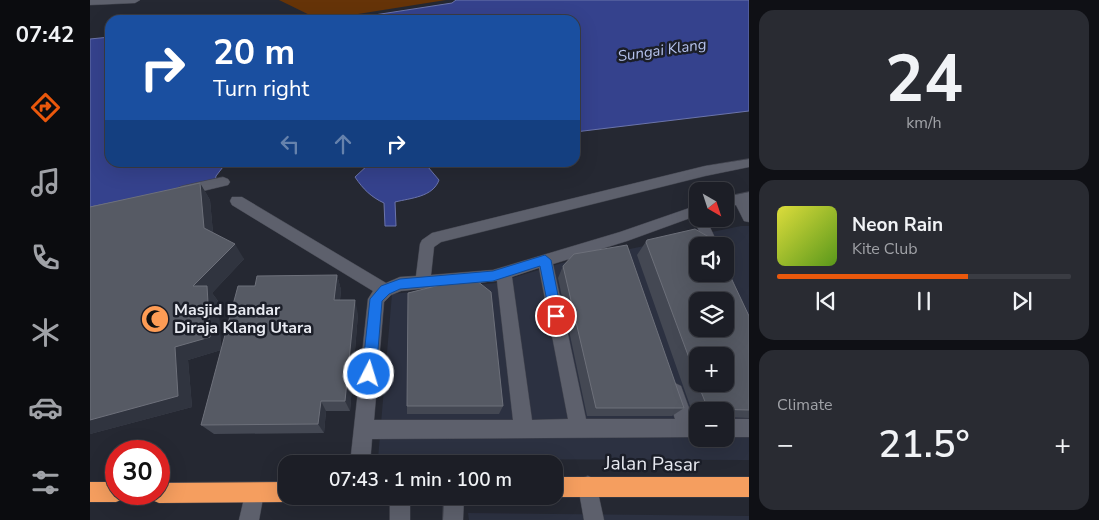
<!DOCTYPE html>
<meta charset="utf-8">
<style>
:root{--surface:#1c1e26;--page:#292b32;--text:#f1f3f6;--muted:#a0a2a7;--line:#3a3c43;--accent:#ea580c}
body{margin:0;font-family:"Nunito Sans",sans-serif;background:var(--page);color:var(--text);height:100vh;display:flex;flex-direction:column;font-size:19px;white-space:nowrap}
*{box-sizing:border-box;margin:0}
p{font-size:16px;color:var(--muted)}
.icon{flex:none;width:28px;height:28px;fill:none;stroke:currentColor;stroke-width:2;stroke-linecap:round;stroke-linejoin:round}
.map{position:relative;flex:1;overflow:hidden}
.drawer{display:flex;flex-direction:column;gap:10px;padding:10px;background:#0f1015;width:350px}
.drawer>*{flex:none}
.hud{position:absolute;left:15px;top:15px;width:475px;height:152px;border-radius:15px;box-shadow:0 5px 20px #0002,0 0 0 1px var(--line);background:#1a4fa0;color:#fff;overflow:hidden}
.needle{width:32px;rotate:141deg}
.buttons{position:absolute;left:599px;top:182px;display:grid;gap:10px}
.buttons a{display:grid;place-items:center;width:45px;height:45px;border-radius:10px;background:var(--surface);box-shadow:0 5px 20px #0002,0 0 0 1px var(--line);font-size:25px}
.speed{position:absolute;left:15px;top:440px;display:flex;gap:10px;font-size:25px;font-weight:700;text-align:center}
.speed>*{display:grid;place-content:center;width:65px;height:65px;border-radius:50%;background:var(--surface);box-shadow:0 5px 20px #0002,0 0 0 1px var(--line);line-height:1}
.speed .limit{border:8px solid #d22;background:#fff;color:#111}
.pin{position:absolute;display:grid;place-items:center;width:42px;height:42px;color:#fff;margin:-21px;border:2px solid #fff;border-radius:50%;box-shadow:0 1px 5px #0007}
.me{position:absolute;width:55px;margin:-28px;rotate:5deg;stroke-linejoin:round;filter:drop-shadow(0 0 4px #0008)}
.turn{display:flex;align-items:center;gap:18px;height:105px;padding:0 25px;font-size:22px}
.turn .icon{width:65px;height:65px;stroke-width:2.5}
.turn b{display:block;font-size:35px;line-height:42px}
.lanes{display:flex;align-items:center;height:48px;padding:0 25px;background:#0003;justify-content:center;gap:25px;direction:ltr}
.lanes .off{opacity:.35}
.big{font-size:38px;font-weight:600;line-height:1.1}
.drawer .widget{flex:1;display:flex;flex-direction:column;justify-content:center;gap:8px;min-width:0;padding:0 18px;border-radius:15px;background:var(--page)}
.drawer .dial{align-items:center;gap:0}
.dial b{font-size:65px;line-height:1}
.song{display:flex;align-items:center;gap:15px}
.cover{width:60px;height:60px;border-radius:8px;background:linear-gradient(135deg,hsl(60 70% 55%),hsl(90 70% 35%))}
.played{height:5px;border-radius:2px;background:linear-gradient(90deg,var(--accent) 65%,var(--line) 65%)}
.keys{display:flex;justify-content:space-around;direction:ltr}
.heat{display:flex;justify-content:space-between;align-items:center;font-size:28px;direction:ltr}
.trip{position:absolute;left:188px;top:455px;width:285px;height:50px;border-radius:15px;background:var(--surface);box-shadow:0 5px 20px #0002,0 0 0 1px var(--line);font-weight:600;line-height:50px;text-align:center}
main{display:flex;flex:1;min-height:0}
.menu{display:flex;flex-direction:column;width:90px;justify-content:space-around;align-items:center;background:#0b0c0f;color:var(--muted)}
.menu .icon{width:35px;height:35px}
.menu .on{color:var(--accent)}
.menu b{font-size:22px;color:var(--text)}
.map>svg:first-child{display:block}
.built{fill:#2c3141;fill-rule:evenodd}
.green{fill:#663408}
.water{fill:#35428d;stroke:#6b74ab}
.lines{fill:none;stroke-linecap:round;stroke-linejoin:round}
.minor-casing{stroke:#42444e;stroke-width:1}
.highway-casing{stroke:#42444e;stroke-width:1}
.minor{fill:#5d606c;fill-rule:evenodd}
.highway{fill:#f59e5f;fill-rule:evenodd}
.wall{fill:#444853;fill-rule:evenodd}
.shaded-wall{fill:#30343f}
.building{fill:#565a64;stroke:#6d707a;fill-rule:evenodd}
.route{fill:#1a73e8;stroke:#114b97}
.labels{text-anchor:middle;dominant-baseline:central;stroke-width:5;stroke-linejoin:round;paint-order:stroke}
.far-water-label{font-size:15px;font-style:italic;fill:#b6c3ee;stroke:#1b1e28}
.poi-label{font-size:16px;font-weight:bold;fill:#e8eaf1;stroke:#1b1e28;text-anchor:start}
.near-street-label{font-size:19px;fill:#e8eaf1;stroke:#1b1e28}
</style>
<main>
<nav class="menu">
<b>07:42</b>
<svg class="icon on" aria-label="directions" viewBox="0 0 24 24"><path d="M12 3l9 9-9 9-9-9zM9 14v-3h6M13 9l2 2-2 2"/></svg>
<svg class="icon" aria-label="music" viewBox="0 0 24 24"><path d="M9 18V5l10-2v13"/><circle cx="6" cy="18" r="3"/><circle cx="16" cy="16" r="3"/></svg>
<svg class="icon" aria-label="phone" viewBox="0 0 24 24"><path d="M5 4h4l2 5-3 2q2 4 5 5l2-3 5 2v4C11 20 4 13 5 4z"/></svg>
<svg class="icon" aria-label="climate" viewBox="0 0 24 24"><path d="M12 3v18M4 7l16 10M4 17L20 7"/></svg>
<svg class="icon" aria-label="car" viewBox="0 0 24 24"><path d="M5 17H2v-5l4-1 3-4h7l3 4 3 1v5h-3M9 17h6M6 11h13"/><circle cx="7" cy="17" r="2"/><circle cx="17" cy="17" r="2"/></svg>
<svg class="icon" aria-label="filters" viewBox="0 0 24 24"><path d="M4 7h16M4 17h16"/><circle cx="9" cy="7" r="2"/><circle cx="15" cy="17" r="2"/></svg>
</nav>
<div class="map">
<svg width="659" height="520" viewBox="0 0 659 520">
<rect width="100%" height="100%" fill="#252832"/>
<g class="built">
<path d="M651,226h8v234l-371,-1 14,-165 104,-11 66,-20zM608,246h27v28h-27zM608,301h27v28h-27zM608,356h27v28h-27zM608,411h27v28h-27z"/>
<path d="M378,513l281,3v4h-280z"/>
</g>
<path class="green" d="M189,0h167l-126,20z"/>
<g class="water">
<path d="M366,0h293v111l-174,21v-112h-233l110,-17z"/>
<path d="M20,37v125l116,1 -10,13 -1,6 -125,25v-168z"/>
<path d="M320,162l3,5h15l11,13c-6,17 -28,18 -44,22l1,24h-11l-1,-23c-13,-6 -21,-14 -29,-26l15,-14z"/>
</g>
<g class="lines">
<defs>
<g id="minor">
<path d="M0,0h50l-5,3 -45,2z"/>
<path d="M659,159v8l-44,9 -264,66 -7,5 -3,28 62,-5 127,-38 78,-27v14h8l13,27h-14l-12,-29 -66,24 -74,23 33,155h89l-9,-27 3,-6 6,-3 6,3 12,33h5v18l-326,2 -2,25h-20l18,-165 5,-8 -141,-86 -2,-4 2,-4h10l144,86 14,-6 16,-1 4,-32 2,-4 10,-7 273,-67zM449,268l29,151 -36,1 -20,-143zM407,281l16,139h-139l10,-118 7,-7 10,-4z"/>
<path d="M133,177l5,2 2,3 -2,3 -46,11 -5,-2 -2,-3 2,-3 5,-2z"/>
<path d="M659,192v30l-5,-1 -8,-16 -11,2v-10z"/>
<rect x="635" y="419" width="24" height="18"/>
<path d="M498,476l7,3 9,41h-20l-6,-34 3,-7z"/>
<path d="M164,483l7,3 3,7 -5,27h-20l8,-34z"/>
<rect x="300" y="496" width="20" height="24"/>
<path d="M354,496h20l-1,24h-20z"/>
</g>
<g id="highway">
<path d="M464,477h195v20h-195l-2,-1h2z"/>
<path d="M0,482h26v12h9l-2,5 -7,3h-26z"/>
<path d="M196,482v14h8l-1,3 -7,3 -127,1 -7,-3 -3,-6h10v-11z"/>
</g>
</defs>
<use href="#minor" class="minor-casing"/>
<use href="#highway" class="highway-casing"/>
<use href="#minor" class="minor"/>
<use href="#highway" class="highway"/>
</g>
<g class="wall">
<path d="M110,183l10,17 3,33 31,26 -32,34 6,8 3,48 34,-63 82,-11 4,15 -1,10 18,14 -8,97h-24l-2,22 -110,1 -13,-9 20,-75 -33,10 4,47 -102,27z"/>
<path d="M557,240l102,76v102l-24,-1v-6h-27v6h-4l-57,-162zM608,356l27,28h-27z"/>
<path d="M473,266l121,142 -12,8h-85l-29,-138z"/>
<path d="M317,406h96l-4,8h-92z"/>
</g>
<g class="shaded-wall">
<path d="M110,183l10,17 4,44 -10,-16z"/>
<path d="M145,244l9,15 -32,34 6,8 3,49 -33,10 4,47 -102,27v-14l103,-134z"/>
<path d="M247,275l4,15 -3,24 -4,-14z"/>
<path d="M265,300l3,14 -8,97 -5,-10z"/>
<path d="M231,401l5,10 -2,22 -6,-9z"/>
</g>
<g class="building">
<path d="M110,183l4,45 31,16 -42,42h14l3,51 -35,10 3,49 -88,24v-213z"/>
<path d="M605,229l19,11 2,6h-18v28h27v-9l24,51v94l-41,-1 -10,-25h27v-28h-27v26l-52,-140 1,-2zM608,301h27v28h-27z"/>
<path d="M537,245l57,163h-88l-33,-142 11,-12z"/>
<path d="M247,275l-3,25h21l-10,101h-24l-3,23 -117,1 37,-139h17l2,-10z"/>
<path d="M382,277l19,15 12,114h-96l1,-113z"/>
</g>
<path class="route" d="M455,255l6,5 11,56 -2,4 -4,2 -4,-2 -2,-4 -10,-50 -47,15 -93,8 -11,5 -7,7 -6,73 -2,4 -5,2 -5,-2 -2,-4 8,-75 11,-13 19,-7 93,-8z"/>
<defs>
<symbol id="mosque-disc" viewBox="-11 -11 22 22"><circle r="9.5" fill="#fd9c55" stroke="#1b1e28"/><path d="M3.5-4.9A6 6 0 1 0 3.5 4.9A5 5 0 1 1 3.5-4.9Z" fill="#111"/></symbol>
</defs>
<g fill-rule="evenodd">
<use href="#mosque-disc" x="49" y="303" width="32" height="32"/>
</g>
<g class="labels">
<g class="far-water-label">
<text transform="translate(572 50) rotate(-8)">Sungai Klang</text>
</g>
<g class="poi-label">
<text x="84" y="310">Masjid Bandar<tspan x="84" dy="18">Diraja Klang Utara</tspan></text>
</g>
<g class="near-street-label">
<text transform="translate(562 464) rotate(1)">Jalan Pasar</text>
</g>
</g>
</svg>
<div class="buttons">
<a><svg class="needle" viewBox="-14 -14 28 28"><path d="M0-13l5 13h-10z" fill="#e53935"/><path d="M0 13l5-13h-10z" fill="#a0a2a7"/></svg></a>
<a><svg class="icon" aria-label="sound" viewBox="0 0 24 24"><path d="M4 9h4l5-4v14l-5-4H4zM17 9q2 3 0 6"/></svg></a>
<a><svg class="icon" aria-label="layers" viewBox="0 0 24 24"><path d="M12 4l9 5-9 5-9-5zM3 14l9 5 9-5"/></svg></a>
<a>+</a>
<a>−</a>
</div>
<div class="speed"><div class="limit">30</div></div>
<div class="pin" style="left:466px;top:316px;background:#d93025"><svg class="icon" aria-label="arrive" viewBox="0 0 24 24"><path d="M6 21V4h12l-3 4 3 4H6"/></svg></div>
<svg class="me" style="left:279px;top:374px" viewBox="-20 -20 40 40"><circle r="17" fill="#1a73e8" stroke="#fff" stroke-width="3"/><path d="M0-11L8 9 0 5-8 9z" fill="#fff"/></svg>
<div class="trip">07:43 · 1 min · 100 m</div>
<div class="hud">
<div class="turn"><svg class="icon" aria-label="right" viewBox="0 0 24 24"><path d="M7 20v-9h11M14 6l5 5-5 5"/></svg><div><b>20 m</b>Turn right</div></div>
<div class="lanes"><svg class="icon off" aria-label="left" viewBox="0 0 24 24"><path d="M17 20v-9H6M10 6l-5 5 5 5"/></svg><svg class="icon off" aria-label="ahead" viewBox="0 0 24 24"><path d="M12 20V5M6 11l6-6 6 6"/></svg><svg class="icon" aria-label="right" viewBox="0 0 24 24"><path d="M7 20v-9h11M14 6l5 5-5 5"/></svg></div>
</div>
</div>
<section class="drawer">
<div class="widget dial"><b>24</b><p>km/h</p></div>
<div class="widget">
<div class="song"><i class="cover"></i><div><b>Neon Rain</b><p>Kite Club</p></div></div>
<div class="played"></div>
<div class="keys"><svg class="icon" aria-label="previous" viewBox="0 0 24 24"><path d="M18 5L8 12l10 7zM5 5v14"/></svg><svg class="icon" aria-label="pause" viewBox="0 0 24 24"><path d="M8 5v14M16 5v14"/></svg><svg class="icon" aria-label="next" viewBox="0 0 24 24"><path d="M6 5l10 7-10 7zM19 5v14"/></svg></div>
</div>
<div class="widget"><p>Climate</p>
<div class="heat"><a>−</a><b class="big">21.5°</b><a>+</a></div>
</div>
</section>
</main>
